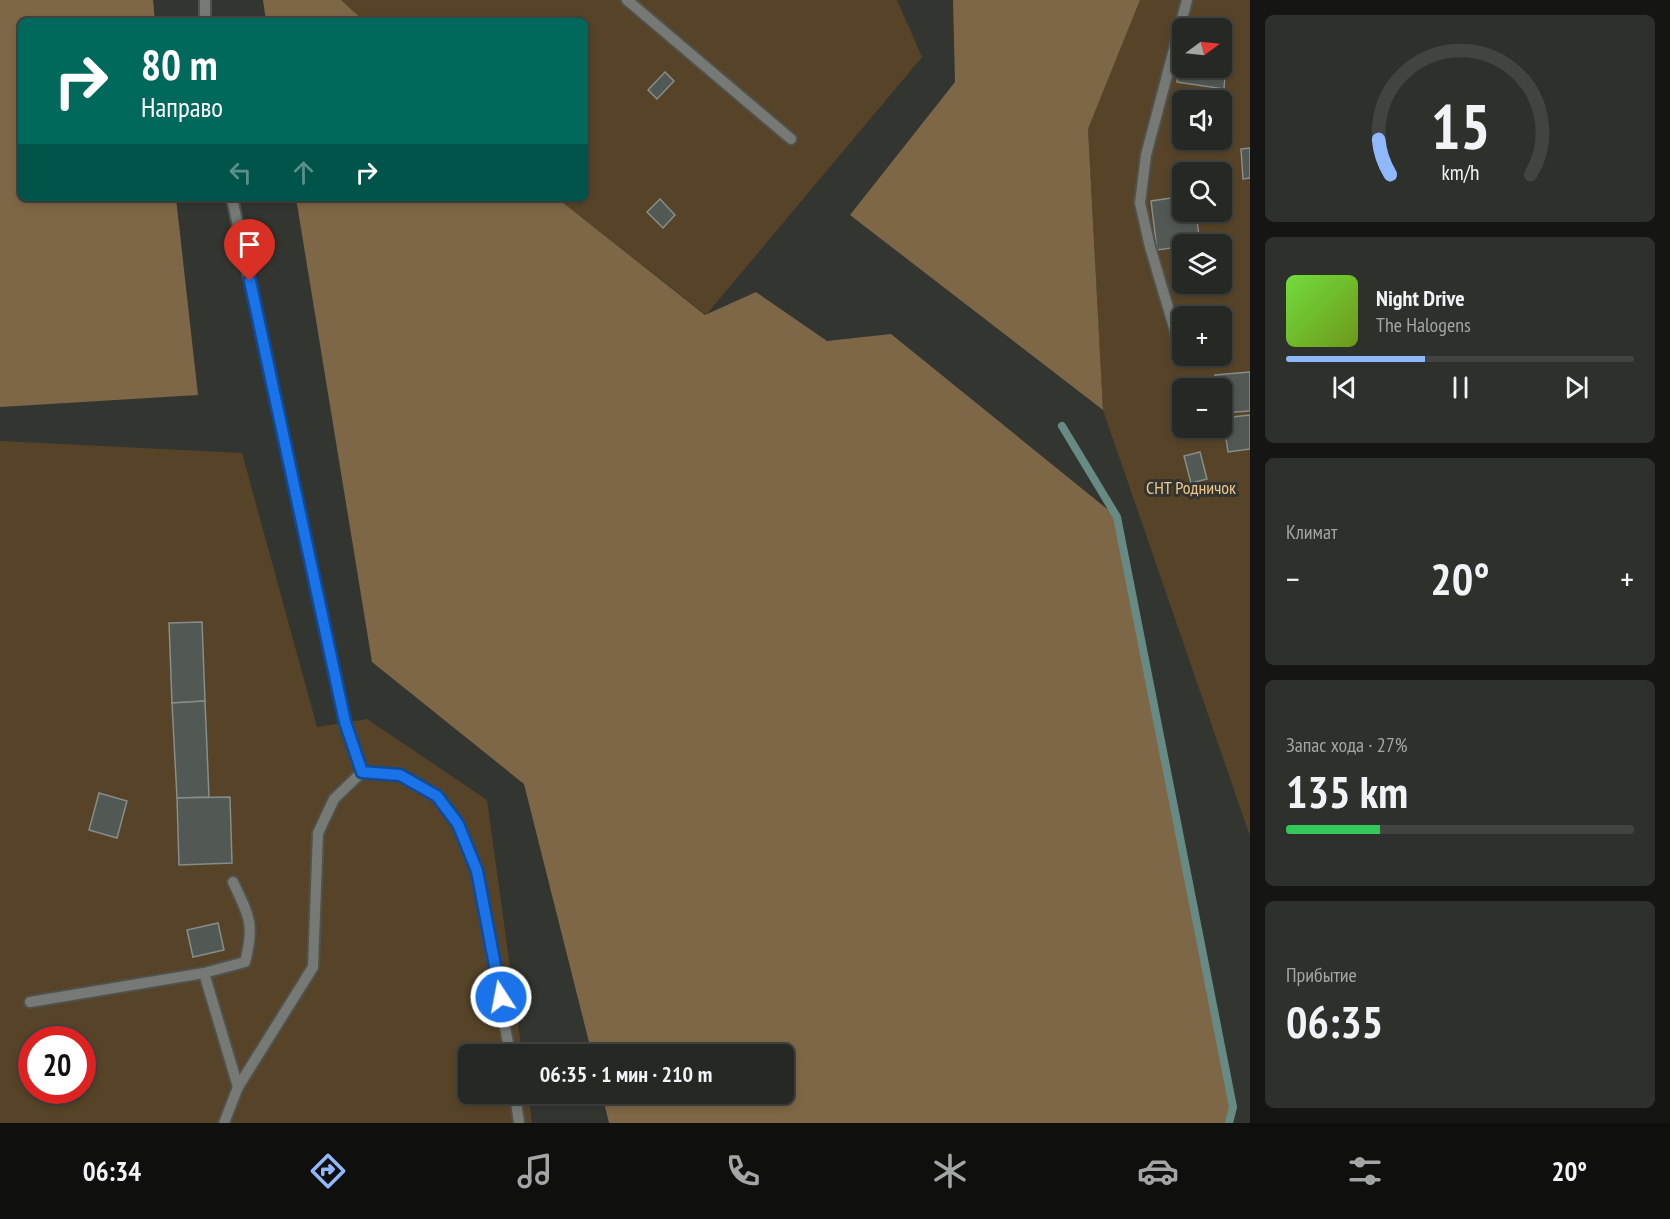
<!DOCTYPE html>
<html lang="ru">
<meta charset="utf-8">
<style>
:root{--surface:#262824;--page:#2e302c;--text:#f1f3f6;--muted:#a4a6a6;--line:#424441;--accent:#90b8fd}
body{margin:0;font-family:"PT Sans Narrow",sans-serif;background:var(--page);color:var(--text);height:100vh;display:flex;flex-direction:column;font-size:22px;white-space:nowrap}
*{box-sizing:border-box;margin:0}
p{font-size:20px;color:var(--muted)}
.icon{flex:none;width:33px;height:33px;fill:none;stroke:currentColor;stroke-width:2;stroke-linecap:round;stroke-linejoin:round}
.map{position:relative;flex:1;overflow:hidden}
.details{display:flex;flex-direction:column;gap:15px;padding:15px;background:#151614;width:420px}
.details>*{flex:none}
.guide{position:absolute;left:18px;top:18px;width:570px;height:183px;border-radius:9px;box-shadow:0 3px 9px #0003,0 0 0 2px var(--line);background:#00695c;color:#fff;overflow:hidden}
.needle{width:39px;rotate:75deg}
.tools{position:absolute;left:1172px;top:18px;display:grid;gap:12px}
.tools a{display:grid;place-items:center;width:60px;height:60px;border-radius:9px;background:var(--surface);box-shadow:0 3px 9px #0003,0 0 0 2px var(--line);font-size:30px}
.speed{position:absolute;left:18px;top:1026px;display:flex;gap:12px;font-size:30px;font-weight:700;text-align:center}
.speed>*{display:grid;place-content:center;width:78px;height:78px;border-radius:50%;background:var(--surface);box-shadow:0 3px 9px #0003,0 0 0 2px var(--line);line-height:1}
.speed .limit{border:9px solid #d22;background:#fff;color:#111}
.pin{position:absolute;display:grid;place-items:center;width:51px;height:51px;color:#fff;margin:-62px -26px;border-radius:50% 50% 50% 0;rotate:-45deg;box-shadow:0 0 6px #0007}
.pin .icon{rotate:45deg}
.me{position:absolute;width:66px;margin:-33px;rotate:349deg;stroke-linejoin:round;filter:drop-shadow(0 0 4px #0008)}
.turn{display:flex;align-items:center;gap:21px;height:126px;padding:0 24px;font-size:27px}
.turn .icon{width:78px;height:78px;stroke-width:2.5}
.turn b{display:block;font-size:42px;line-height:51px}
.lanes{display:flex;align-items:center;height:57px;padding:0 24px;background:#0003;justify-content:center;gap:30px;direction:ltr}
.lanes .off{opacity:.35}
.big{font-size:45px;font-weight:700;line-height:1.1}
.details .widget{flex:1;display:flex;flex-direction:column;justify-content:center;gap:9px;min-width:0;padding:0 21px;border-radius:9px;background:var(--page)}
.details .dial{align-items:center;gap:0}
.dial svg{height:156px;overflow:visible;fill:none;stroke:var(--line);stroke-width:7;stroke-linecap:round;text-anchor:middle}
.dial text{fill:var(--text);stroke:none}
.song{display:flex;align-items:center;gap:18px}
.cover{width:72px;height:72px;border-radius:9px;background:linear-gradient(135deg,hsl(100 70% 55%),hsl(80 70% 35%))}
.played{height:6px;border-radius:3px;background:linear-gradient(90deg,var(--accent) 40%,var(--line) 40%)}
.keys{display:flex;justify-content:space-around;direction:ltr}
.heat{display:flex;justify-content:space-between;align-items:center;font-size:33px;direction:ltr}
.charge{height:9px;border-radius:4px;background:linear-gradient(90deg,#34c759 27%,var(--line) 0)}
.trip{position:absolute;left:458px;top:1044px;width:336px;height:60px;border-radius:9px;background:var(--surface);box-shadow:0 3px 9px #0003,0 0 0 2px var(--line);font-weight:700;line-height:60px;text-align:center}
.tab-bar{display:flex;height:96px;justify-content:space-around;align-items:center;background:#0f100e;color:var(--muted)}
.tab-bar .icon{width:42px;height:42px}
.tab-bar .selected{color:var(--accent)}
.tab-bar b{font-size:27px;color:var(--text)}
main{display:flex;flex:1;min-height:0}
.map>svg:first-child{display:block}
.green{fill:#574428;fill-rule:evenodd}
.forest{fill:#7e6746}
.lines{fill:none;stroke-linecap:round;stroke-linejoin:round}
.stream{stroke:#678b84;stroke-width:8}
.building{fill:#525854;stroke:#878d89;stroke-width:1.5}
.service-casing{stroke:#50524d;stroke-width:14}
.service{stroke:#777a74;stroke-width:10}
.route-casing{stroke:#114b97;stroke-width:15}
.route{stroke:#1a73e8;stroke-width:10}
.labels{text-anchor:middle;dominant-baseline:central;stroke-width:6;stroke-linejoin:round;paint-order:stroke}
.park-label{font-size:18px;fill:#efc78e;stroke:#333630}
</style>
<main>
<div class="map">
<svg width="1250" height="1123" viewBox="0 0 1250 1123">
<rect width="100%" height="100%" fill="#333630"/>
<g class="green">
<path d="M341,0h556l25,57 -216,258 -149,-117h28v-177h-221z"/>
<path d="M1140,0h110v836l-147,-426 -15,-281zM1182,28h39v40h-39zM1182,100h39v40h-39zM1182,172h39v40h-39zM1182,244h39v40h-39zM1182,316h39v40h-39zM1182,388h39v40h-39z"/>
<path d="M0,441l242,12 75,274 50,-8 120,81 35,254h-54v40h60l4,29h-532zM32,1040h50v50h-50z"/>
</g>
<g class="forest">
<path d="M0,0h153l2,21h-134v177h155l22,197 -198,12z"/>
<path d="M263,0h78l23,21h-98z"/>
<path d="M953,0h187l-52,129 15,281 -253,-195 105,-133z"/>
<path d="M296,198h261l148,117 51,-23 71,49 64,-7 226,183 116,590 -4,16h-620l-7,-29h181v-40h-191l-68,-270 -152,-122z"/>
</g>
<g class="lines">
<path class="stream" d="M1062,426l55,91 116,590 -4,16"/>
</g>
<g class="building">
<path d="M1181,45l1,23h39v-17l6,1 -3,37 -47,-7z"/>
<path d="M665,72l9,9 -17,18 -9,-9z"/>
<path d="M1250,148v30l-7,1 -2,-30z"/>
<path d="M1178,197l2,17 16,-2 4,32 -43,6 -6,-49z"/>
<path d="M660,199l15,16 -12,13 -16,-16z"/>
<path d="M1250,372v39l-29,2v-25h-4l-2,-13z"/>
<path d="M1250,415v34l-22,3 -5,-34z"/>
<path d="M1200,452l7,27 -16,4 -7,-27z"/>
<path d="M202,622l3,79 -33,2 -3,-80z"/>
<path d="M205,701l4,96 -32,1 -5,-95z"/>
<path d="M99,793l28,8 -10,37 -28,-8z"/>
<path d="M230,797l2,66 -53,2 -2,-67z"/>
<path d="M218,923l6,27 -31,7 -6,-27z"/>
</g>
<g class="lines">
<defs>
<g id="service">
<path d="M205,0v21"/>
<path d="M627,0l164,139"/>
<path d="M232,198l113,524 17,50 38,3 37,21 21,28 19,47 33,183"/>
<path d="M1181,351l-31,-104 -10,-44 6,-48 41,-155"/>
<path d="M233,882c16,34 22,42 12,80l-41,11 34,114"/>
<path d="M30,1002l174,-29"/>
<path d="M515,1094l4,29"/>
<path d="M224,1123l14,-36 75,-120 5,-134 16,-34 28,-27"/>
</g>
</defs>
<use href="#service" class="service-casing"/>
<use href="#service" class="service"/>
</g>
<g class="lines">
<defs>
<path id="route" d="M250,281l95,441 17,50 38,3 37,21 21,28 19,47 24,126"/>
</defs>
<use href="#route" class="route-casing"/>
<use href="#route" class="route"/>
</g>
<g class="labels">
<g class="park-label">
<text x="1191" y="487">СНТ Родничок</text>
</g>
</g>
</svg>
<div class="tools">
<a><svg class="needle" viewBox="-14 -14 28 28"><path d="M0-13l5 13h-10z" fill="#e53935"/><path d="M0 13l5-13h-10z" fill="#a4a6a6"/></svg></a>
<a><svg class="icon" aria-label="sound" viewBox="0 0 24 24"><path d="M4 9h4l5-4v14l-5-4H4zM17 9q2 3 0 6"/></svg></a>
<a><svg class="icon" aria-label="search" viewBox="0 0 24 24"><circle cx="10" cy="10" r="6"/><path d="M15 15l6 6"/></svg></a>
<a><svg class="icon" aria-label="layers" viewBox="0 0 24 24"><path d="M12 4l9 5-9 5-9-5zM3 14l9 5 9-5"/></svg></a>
<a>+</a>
<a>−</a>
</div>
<div class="speed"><div class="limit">20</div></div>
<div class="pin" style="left:250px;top:281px;background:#d93025"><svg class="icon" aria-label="arrive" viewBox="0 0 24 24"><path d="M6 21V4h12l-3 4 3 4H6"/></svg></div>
<svg class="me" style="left:501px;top:997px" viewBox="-20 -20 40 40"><circle r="17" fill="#1a73e8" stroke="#fff" stroke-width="3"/><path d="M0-11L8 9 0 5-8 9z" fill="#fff"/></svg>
<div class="trip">06:35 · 1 мин · 210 m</div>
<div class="guide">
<div class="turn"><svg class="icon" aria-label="right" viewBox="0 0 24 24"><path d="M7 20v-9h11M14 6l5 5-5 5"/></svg><div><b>80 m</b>Направо</div></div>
<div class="lanes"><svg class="icon off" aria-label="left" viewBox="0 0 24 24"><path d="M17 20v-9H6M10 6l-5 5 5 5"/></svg><svg class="icon off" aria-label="ahead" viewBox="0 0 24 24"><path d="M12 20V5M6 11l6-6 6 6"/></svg><svg class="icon" aria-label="right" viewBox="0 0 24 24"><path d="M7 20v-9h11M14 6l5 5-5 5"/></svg></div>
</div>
</div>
<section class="details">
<div class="widget dial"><svg viewBox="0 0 100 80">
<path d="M14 69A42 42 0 1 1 86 69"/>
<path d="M14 69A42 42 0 0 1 8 51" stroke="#90b8fd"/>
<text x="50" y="56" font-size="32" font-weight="700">15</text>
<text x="50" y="72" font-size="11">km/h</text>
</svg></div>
<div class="widget">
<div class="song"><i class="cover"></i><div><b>Night Drive</b><p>The Halogens</p></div></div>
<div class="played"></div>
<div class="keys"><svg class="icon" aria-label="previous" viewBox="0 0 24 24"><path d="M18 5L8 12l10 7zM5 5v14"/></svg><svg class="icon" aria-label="pause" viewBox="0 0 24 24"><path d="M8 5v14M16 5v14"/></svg><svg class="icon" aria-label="next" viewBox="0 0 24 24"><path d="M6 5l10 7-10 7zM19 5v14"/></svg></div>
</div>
<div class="widget"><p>Климат</p>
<div class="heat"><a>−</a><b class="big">20°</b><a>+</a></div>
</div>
<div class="widget"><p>Запас хода · 27%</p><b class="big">135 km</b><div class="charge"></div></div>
<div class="widget"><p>Прибытие</p><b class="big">06:35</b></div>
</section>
</main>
<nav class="tab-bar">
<b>06:34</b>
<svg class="icon selected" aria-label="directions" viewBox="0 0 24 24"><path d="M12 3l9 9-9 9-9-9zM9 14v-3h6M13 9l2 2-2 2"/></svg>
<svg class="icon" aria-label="music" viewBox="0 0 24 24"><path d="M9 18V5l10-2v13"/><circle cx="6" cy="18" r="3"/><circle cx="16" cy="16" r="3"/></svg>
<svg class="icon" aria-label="phone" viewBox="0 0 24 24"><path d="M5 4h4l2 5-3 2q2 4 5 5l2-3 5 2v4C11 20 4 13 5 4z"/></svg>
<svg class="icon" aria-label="climate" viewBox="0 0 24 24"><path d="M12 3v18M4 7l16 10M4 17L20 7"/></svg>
<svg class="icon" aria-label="car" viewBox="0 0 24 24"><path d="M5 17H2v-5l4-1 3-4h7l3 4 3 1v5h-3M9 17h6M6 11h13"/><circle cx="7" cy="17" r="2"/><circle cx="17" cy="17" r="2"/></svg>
<svg class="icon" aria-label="filters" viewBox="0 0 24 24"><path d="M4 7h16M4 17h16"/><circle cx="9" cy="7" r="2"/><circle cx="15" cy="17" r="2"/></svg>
<b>20°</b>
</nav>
